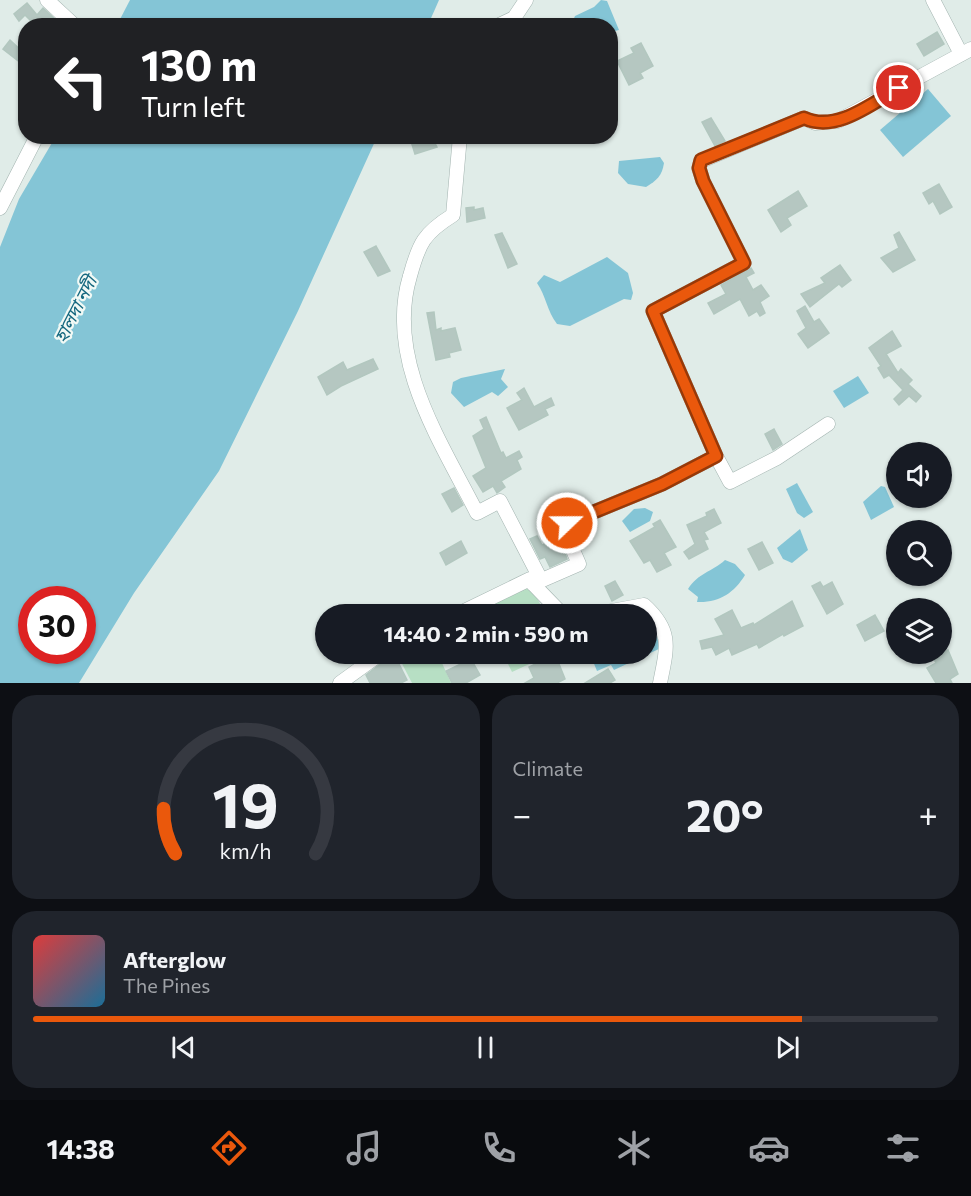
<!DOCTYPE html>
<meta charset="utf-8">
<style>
:root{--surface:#171b24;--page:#20242c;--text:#f1f3f6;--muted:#9ea1a6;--line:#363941;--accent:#ea580c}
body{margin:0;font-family:Commissioner,"Noto Sans Bengali",sans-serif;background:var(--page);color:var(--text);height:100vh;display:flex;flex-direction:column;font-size:22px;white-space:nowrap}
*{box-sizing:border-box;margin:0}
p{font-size:20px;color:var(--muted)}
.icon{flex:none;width:33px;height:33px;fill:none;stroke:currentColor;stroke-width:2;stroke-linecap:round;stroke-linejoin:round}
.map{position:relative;height:683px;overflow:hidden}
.details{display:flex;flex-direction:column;gap:12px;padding:12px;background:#0d0f14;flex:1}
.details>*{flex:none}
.hud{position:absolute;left:18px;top:18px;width:600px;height:126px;border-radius:24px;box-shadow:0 2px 4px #0004;background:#202124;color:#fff;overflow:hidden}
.tools{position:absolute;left:886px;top:442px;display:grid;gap:12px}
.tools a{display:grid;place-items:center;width:66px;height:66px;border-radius:50%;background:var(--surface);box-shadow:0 2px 4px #0004;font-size:30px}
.speed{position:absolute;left:18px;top:586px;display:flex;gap:12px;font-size:30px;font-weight:700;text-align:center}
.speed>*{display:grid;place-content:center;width:78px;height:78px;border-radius:50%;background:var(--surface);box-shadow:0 2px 4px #0004;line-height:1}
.speed .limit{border:9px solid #d22;background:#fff;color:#111}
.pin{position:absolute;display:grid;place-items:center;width:51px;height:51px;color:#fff;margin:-26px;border:3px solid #fff;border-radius:50%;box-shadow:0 2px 6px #0007}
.me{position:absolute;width:66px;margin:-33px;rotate:68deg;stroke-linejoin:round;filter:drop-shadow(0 0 4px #0008)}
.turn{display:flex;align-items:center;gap:21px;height:126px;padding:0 24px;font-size:27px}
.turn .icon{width:78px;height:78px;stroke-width:2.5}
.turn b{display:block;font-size:42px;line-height:51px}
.big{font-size:45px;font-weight:700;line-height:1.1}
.details .tile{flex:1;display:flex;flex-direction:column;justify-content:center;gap:9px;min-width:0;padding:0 21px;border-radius:24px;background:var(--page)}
.details .dial{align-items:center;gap:0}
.dial svg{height:156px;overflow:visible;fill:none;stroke:var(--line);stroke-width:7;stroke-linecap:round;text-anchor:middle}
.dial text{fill:var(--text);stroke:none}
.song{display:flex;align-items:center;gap:18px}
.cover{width:72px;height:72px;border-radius:9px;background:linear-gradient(135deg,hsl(0 70% 55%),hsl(200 70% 35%))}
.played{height:6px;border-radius:3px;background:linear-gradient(90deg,var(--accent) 85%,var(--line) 85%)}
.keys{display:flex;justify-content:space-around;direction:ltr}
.heat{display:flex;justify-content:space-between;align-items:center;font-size:33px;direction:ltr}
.details .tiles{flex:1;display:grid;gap:12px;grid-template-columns:1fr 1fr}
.tile:last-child{grid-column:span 2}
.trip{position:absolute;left:315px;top:604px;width:342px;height:60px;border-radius:30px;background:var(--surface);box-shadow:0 2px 4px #0004;font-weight:700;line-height:60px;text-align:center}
.menu{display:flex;height:96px;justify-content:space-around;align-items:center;background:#090b0e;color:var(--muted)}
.menu .icon{width:42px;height:42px}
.menu .on{color:var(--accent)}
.menu b{font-size:27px;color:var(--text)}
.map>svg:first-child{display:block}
.green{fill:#b7dfc4}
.water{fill:#84c5d6;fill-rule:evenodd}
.building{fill:#b5c7c1;stroke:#b2c7bf;stroke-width:1.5}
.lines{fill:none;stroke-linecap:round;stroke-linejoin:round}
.minor-casing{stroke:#a3b4b0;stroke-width:15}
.minor{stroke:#fff;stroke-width:14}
.route-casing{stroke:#983908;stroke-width:15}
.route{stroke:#ea580c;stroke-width:10}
.labels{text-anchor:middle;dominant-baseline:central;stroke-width:4.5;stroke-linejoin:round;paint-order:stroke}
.water-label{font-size:18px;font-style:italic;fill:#15687f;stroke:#f1f9f5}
</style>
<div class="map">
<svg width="971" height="683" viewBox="0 0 971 683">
<rect width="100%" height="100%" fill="#e0ece8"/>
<g class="green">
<path d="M530,585l16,30h-62l-4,-7z"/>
<path d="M397,654h41l13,29h-39z"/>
<path d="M503,654h48l-39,18z"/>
</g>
<g class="water">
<path d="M130,0h309l-11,25h-311z"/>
<path d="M601,0l6,1 12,29 -8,2 -1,-6 -39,-1 4,-9 19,-9z"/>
<path d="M928,89l23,27 -48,41 -23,-27z"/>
<path d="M56,136l321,1 -79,174 -79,160 -85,122 -55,90h-79v-436l19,-48zM32,600h50v51h-50z"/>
<path d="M660,157l4,6c-2,13 -7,17 -18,24l-18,-3 -10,-11 1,-12z"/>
<path d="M607,257l21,16 5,20 -2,7 -7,-1 -54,27 -13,-2c-10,-13 -11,-28 -20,-41l7,-8 16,7z"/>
<path d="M505,369l-4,10 7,8 -10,9 -6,-4 -28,15 -13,-14 2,-11 8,-4z"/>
<path d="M858,376l11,17 -25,15 -11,-17z"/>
<path d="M797,483l16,29 -9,6 -7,-5 -11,-24z"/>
<path d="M881,486l4,1 9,20 -23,13 -8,-18z"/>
<path d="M645,508l8,4 -3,9 -20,11 -8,-11 12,-12z"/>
<path d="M800,529l8,21 -16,13 -9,-4 -6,-11z"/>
<path d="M725,560l10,4 10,11c-11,18 -26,28 -48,27l1,-5 -10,-8c10,-16 24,-17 37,-29z"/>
<path d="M642,609l5,3 14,36 -47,22 -3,-5 -14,6 -7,-17h56v-39h-19z"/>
</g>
<g class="building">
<path d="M27,3l10,12 6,-7 15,14 -3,4h-19l-11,-11 -6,6 -5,-7z"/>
<path d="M937,32l7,12 -20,12 -7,-12z"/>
<path d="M10,40l16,15v12l-23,-18z"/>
<path d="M641,43l12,23 -13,7 3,5 -14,7 -12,-24 17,-8 -3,-5z"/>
<path d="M711,118l14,23 -10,5 -13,-24z"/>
<path d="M415,136h16l6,11 -22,7 -5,-16z"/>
<path d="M939,184l13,23 -12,7 -7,-13 -4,3 -6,-11z"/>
<path d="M798,191l9,15 -20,12 4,7 -10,7 -13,-22z"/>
<path d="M474,207v3l9,-2 2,10 -18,4 -1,-14z"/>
<path d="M899,232l16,28 -22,12 -12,-14 18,-10 -5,-13z"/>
<path d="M502,233l15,31 -9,4 -13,-33z"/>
<path d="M376,246l14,25 -12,5 -14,-24z"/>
<path d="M840,265l11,15 -9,7 -3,-3 -29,23 -9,-13 24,-11 -4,-5z"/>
<path d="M751,268l3,5 -8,4 7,13 8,-5 8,11 -9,6 5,11 -5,3 -3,-5 -8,5 -9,-17 -26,15 -6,-11 18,-9 -5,-9z"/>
<path d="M805,306l9,16 5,-3 10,14 -21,15 -10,-14 8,-6 -9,-17z"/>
<path d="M434,312l2,18 5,-2v3l14,-3 6,22 -12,3 1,4 -14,3 -9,-47z"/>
<path d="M892,331l9,15 -15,8 12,19 3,-4 11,11 -4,4 13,12 -5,6 -7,-6 -10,9 -5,-6 9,-9 -14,-15 -5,3 -6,-10 3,-2 -12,-18z"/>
<path d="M373,359l5,10 -37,17 -14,9 -9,-18 25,-15 4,8z"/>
<path d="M524,388l10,19 17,-9 3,7 -9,4 3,6 -29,15 -12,-22 15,-8 -5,-7z"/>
<path d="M486,417l15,36 2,-1 3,6 13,-7 3,6 -5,3 4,9 -20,12 4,6 -8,6 -4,-7 -10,6 -10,-16 13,-8 -13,-32 11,-7 -4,-9z"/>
<path d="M774,429l8,15 -9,6 -8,-16z"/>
<path d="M454,488l9,17 -11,7 -10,-18z"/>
<path d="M714,509l7,14 -17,9 4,7 -4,1 4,9 -19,10 -5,-7 11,-8 -8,-19 20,-9 -1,-3z"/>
<path d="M660,520l16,27 -12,6 7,12 -14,7 -7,-12 -6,3 -14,-22 25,-14 -2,-3z"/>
<path d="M537,536l5,9 18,-6 7,20 -17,8 -5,-10 -5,2 -10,-20z"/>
<path d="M461,541l6,12 -21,12 -6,-12z"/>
<path d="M762,542l11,21 -14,7 -11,-21z"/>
<path d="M615,581l8,14 -11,6 -7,-15z"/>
<path d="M820,582l3,5 9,-5 11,22 -16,10 -15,-28z"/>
<path d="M792,601l11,25 -19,10 -1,-2 -24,14 -2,-4 -25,11 -3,-7 -13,7 -4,-8 -10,2 -2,-8 24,-6 -9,-16 17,-9 9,18 12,-5 1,2z"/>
<path d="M875,615l9,16 -19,10 -8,-16z"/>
<path d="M948,650l10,24 -8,5 2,4h-16l-9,-15 9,-5 -5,-9h11z"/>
<path d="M394,654l13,26 -6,3h-31l-4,-8z"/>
<path d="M555,654l10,25 -8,4h-32l9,-5 -5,-11z"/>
<path d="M471,659l9,16 -14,8h-14l-6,-12z"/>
<path d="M608,669l7,11 -5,3h-25z"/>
</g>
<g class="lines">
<defs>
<g id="minor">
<path d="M47,0l28,26"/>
<path d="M933,0l28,54"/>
<path d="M497,26l17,-8 12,-18"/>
<path d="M460,136l-7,79c-29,18 -34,28 -43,61 -25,83 31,166 67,237l23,-12 41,79"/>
<path d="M0,208l37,-72"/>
<path d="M716,456l-63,-145 91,-48 -41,-82 -4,-13 2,-7 103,-43 11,5 23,-2 133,-72"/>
<path d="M533,584l30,31"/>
<path d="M456,615l74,-36 3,5 46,-20 -10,-23 -2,-18 95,-39 54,-28 14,26 47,-24 51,-34"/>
<path d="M590,615l54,-10c29,26 23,43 16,78"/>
<path d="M340,683l40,-29"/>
</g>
</defs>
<use href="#minor" class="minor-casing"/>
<use href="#minor" class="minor"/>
</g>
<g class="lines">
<defs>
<path id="route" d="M567,523l95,-39 54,-28 -63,-145 91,-48 -41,-82 -4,-13 2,-8 103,-42c32,15 67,-14 95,-30"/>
</defs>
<use href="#route" class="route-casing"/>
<use href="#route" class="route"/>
</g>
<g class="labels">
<g class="water-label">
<text transform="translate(75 309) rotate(-63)">হালদা নদী</text>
</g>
</g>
</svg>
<div class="tools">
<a><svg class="icon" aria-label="sound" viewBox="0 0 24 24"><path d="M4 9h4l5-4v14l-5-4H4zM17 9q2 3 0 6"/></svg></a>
<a><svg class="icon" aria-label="search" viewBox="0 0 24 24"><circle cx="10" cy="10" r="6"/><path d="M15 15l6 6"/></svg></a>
<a><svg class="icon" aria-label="layers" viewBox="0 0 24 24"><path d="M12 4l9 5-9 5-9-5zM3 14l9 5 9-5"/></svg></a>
</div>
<div class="speed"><div class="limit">30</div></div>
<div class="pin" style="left:899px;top:88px;background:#d93025"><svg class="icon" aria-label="arrive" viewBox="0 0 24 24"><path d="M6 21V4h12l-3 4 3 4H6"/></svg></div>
<svg class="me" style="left:567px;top:523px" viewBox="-20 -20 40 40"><circle r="17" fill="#ea580c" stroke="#fff" stroke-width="3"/><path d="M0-11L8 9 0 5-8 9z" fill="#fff"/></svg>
<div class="trip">14:40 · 2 min · 590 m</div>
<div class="hud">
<div class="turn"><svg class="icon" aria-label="left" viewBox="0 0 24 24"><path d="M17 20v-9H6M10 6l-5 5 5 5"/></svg><div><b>130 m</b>Turn left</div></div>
</div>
</div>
<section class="details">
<div class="tiles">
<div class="tile dial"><svg viewBox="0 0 100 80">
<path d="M14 69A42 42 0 1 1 86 69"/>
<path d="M14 69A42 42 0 0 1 8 46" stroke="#ea580c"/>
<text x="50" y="56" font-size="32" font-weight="700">19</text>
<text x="50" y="72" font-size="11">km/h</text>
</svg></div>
<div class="tile"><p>Climate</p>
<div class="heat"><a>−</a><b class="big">20°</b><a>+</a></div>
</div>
<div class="tile">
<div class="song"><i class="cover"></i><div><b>Afterglow</b><p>The Pines</p></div></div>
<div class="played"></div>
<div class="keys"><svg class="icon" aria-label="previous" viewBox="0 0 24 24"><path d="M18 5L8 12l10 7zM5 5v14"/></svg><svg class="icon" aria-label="pause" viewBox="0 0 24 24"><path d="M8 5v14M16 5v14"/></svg><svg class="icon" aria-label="next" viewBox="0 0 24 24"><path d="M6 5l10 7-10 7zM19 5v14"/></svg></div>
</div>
</div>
</section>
<nav class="menu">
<b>14:38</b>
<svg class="icon on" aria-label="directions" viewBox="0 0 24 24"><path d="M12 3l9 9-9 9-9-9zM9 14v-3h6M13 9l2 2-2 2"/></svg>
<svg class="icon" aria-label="music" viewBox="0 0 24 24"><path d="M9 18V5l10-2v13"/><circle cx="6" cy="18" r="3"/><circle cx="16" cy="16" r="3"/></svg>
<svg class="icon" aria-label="phone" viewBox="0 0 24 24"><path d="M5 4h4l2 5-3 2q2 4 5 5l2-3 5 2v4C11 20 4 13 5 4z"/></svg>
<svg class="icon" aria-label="climate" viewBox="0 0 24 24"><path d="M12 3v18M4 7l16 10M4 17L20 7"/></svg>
<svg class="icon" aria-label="car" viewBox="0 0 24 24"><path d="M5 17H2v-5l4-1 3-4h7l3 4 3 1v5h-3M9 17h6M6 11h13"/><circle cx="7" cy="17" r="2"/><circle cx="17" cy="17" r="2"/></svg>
<svg class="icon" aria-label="filters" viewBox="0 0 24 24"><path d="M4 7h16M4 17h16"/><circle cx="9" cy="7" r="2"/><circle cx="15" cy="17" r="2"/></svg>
</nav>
